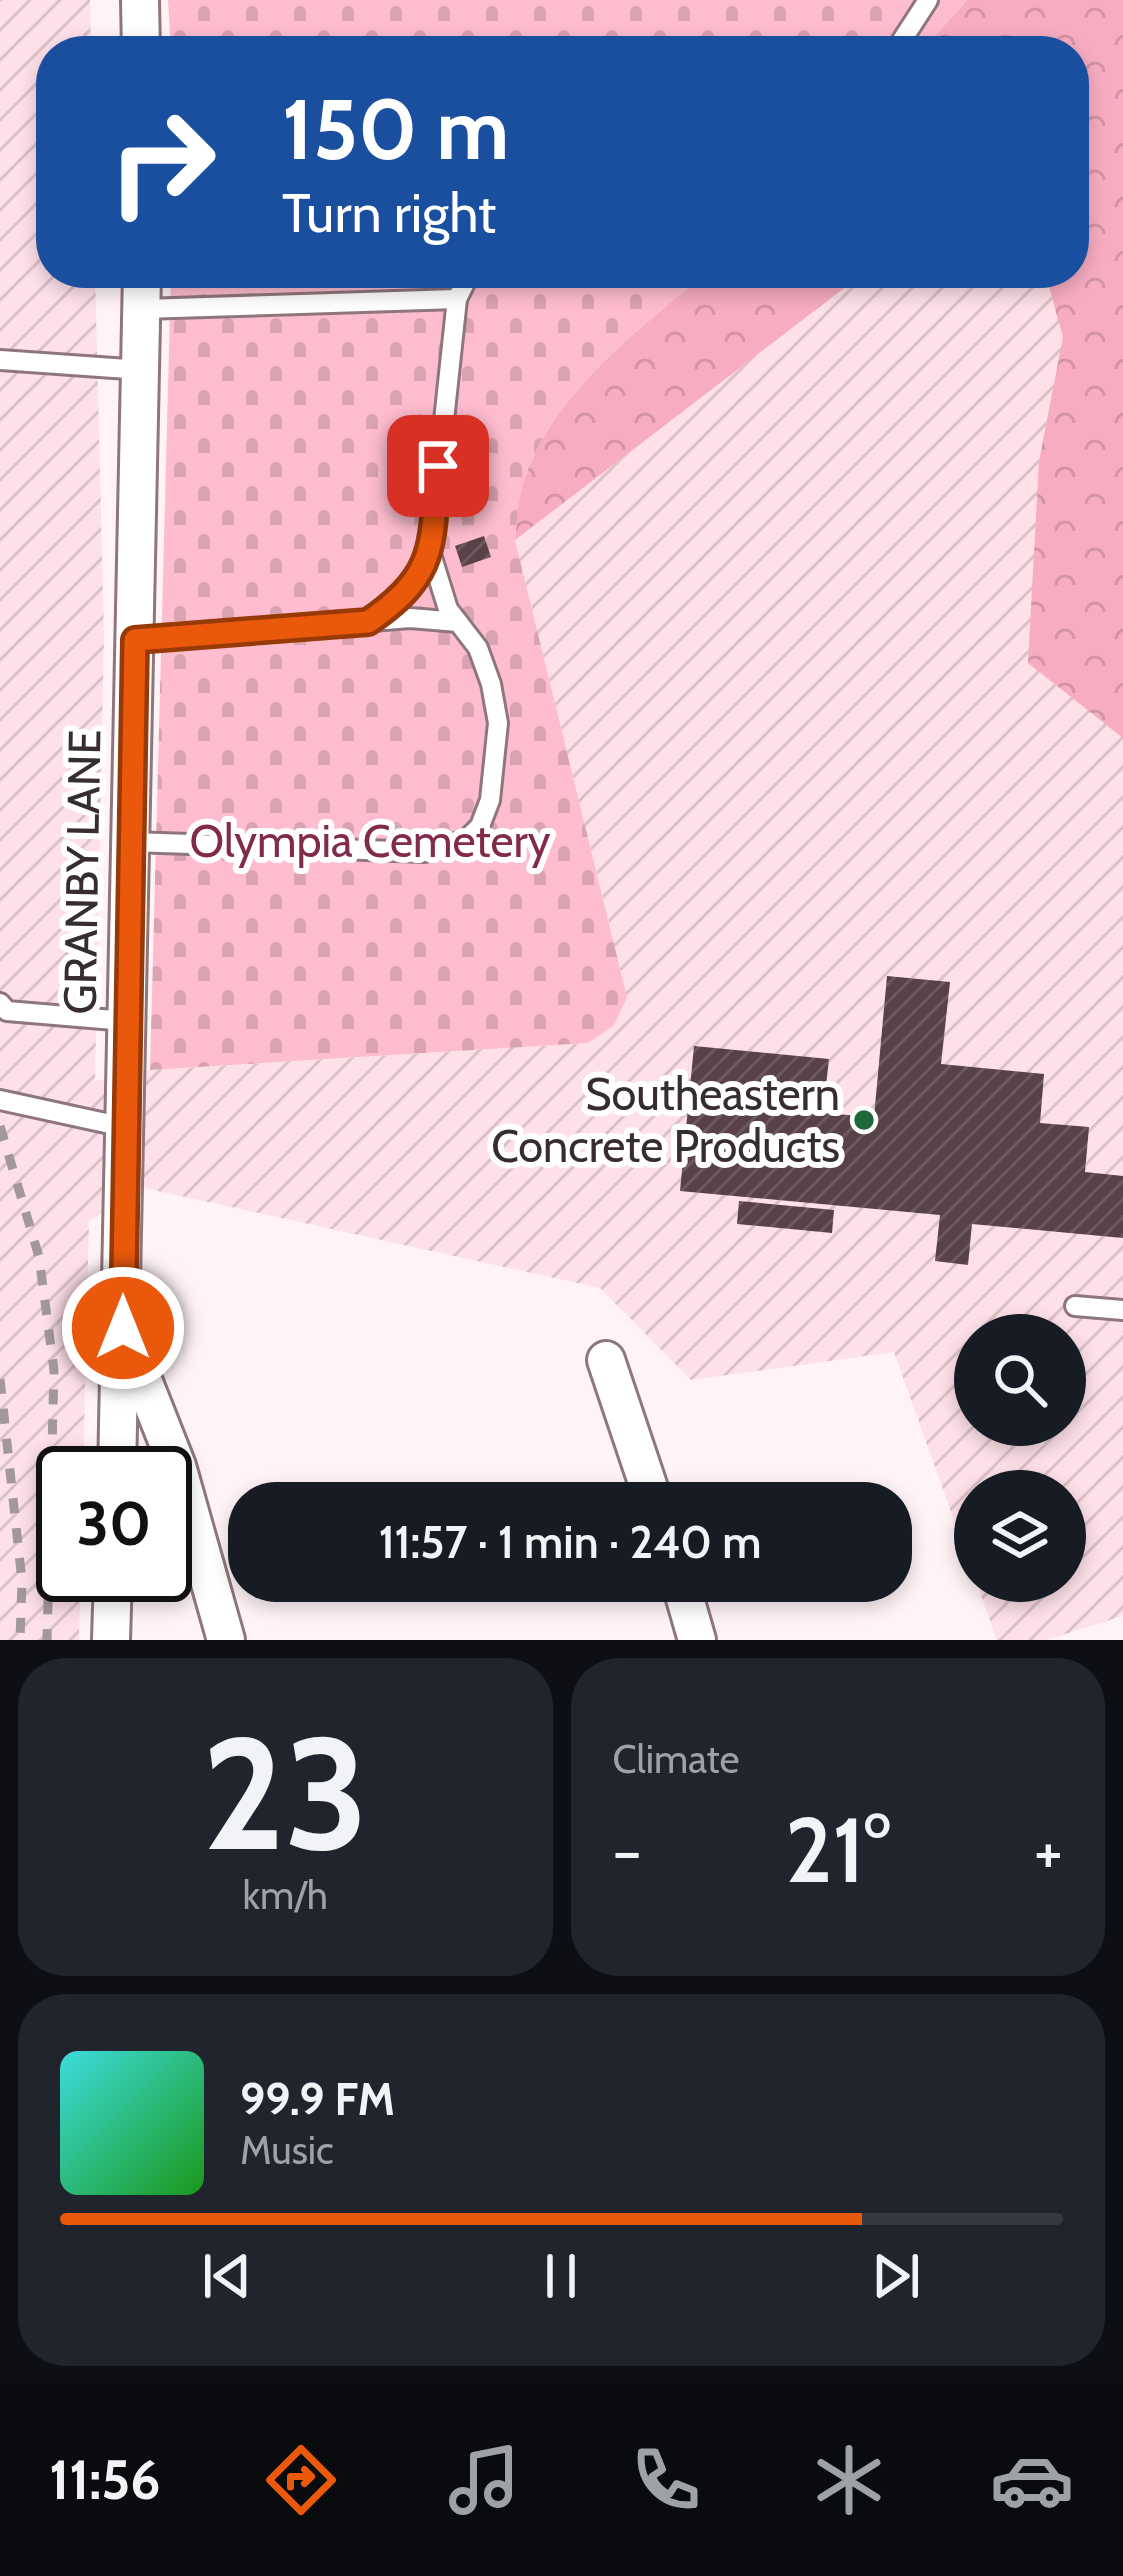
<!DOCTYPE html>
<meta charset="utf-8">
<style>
:root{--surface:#171b24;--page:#20242c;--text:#f1f3f6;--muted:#9ea1a6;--line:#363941;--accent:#ea580c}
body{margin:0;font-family:Cabin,sans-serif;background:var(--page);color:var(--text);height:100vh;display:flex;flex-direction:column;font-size:45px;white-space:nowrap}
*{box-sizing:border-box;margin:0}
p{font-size:39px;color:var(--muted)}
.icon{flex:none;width:66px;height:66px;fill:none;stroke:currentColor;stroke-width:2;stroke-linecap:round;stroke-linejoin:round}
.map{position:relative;height:1640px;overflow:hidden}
.sheet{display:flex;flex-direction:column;gap:18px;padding:18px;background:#0d0f14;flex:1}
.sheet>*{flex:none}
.top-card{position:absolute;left:36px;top:36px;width:1053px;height:252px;border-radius:48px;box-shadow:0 6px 18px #0003;background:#1a4fa0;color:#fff;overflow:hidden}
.controls{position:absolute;left:954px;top:1314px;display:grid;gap:24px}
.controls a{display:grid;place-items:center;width:132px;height:132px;border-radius:50%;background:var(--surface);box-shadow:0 6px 18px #0003;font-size:60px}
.speed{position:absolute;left:36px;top:1446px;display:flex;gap:24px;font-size:60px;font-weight:700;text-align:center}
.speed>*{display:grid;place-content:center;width:156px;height:156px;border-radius:50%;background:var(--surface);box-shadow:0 6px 18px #0003;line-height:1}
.speed .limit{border:6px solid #111;border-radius:18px;background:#fff;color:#111}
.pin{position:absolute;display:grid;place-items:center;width:102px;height:102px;color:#fff;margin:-51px;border-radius:24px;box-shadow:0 6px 18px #0006}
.me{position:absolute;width:132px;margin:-66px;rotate:0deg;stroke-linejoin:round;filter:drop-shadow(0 0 9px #0008)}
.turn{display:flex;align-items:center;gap:42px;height:252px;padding:0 48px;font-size:54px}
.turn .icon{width:156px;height:156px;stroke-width:2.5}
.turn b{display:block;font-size:84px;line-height:102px}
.big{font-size:90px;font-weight:600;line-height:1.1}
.sheet .tile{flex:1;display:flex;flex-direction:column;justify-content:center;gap:18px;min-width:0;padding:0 42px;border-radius:48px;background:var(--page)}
.sheet .dial{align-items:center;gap:0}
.dial b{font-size:156px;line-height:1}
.song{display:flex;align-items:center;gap:36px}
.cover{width:144px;height:144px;border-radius:18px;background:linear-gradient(135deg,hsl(180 70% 55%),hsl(120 70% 35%))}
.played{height:12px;border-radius:6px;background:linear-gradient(90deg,var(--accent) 80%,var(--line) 80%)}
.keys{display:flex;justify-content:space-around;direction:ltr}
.heat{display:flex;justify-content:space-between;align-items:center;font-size:66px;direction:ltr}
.sheet .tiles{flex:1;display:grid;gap:18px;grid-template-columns:1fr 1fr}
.tile:last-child{grid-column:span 2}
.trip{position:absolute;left:228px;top:1482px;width:684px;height:120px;border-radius:48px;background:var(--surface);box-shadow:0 6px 18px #0003;font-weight:600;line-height:120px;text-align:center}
.menu{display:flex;height:192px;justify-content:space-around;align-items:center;background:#090b0e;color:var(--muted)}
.menu .icon{width:84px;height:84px}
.menu .selected{color:var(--accent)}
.menu b{font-size:54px;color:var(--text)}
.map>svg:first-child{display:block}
.industrial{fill:url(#industrial-furrows);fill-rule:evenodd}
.forest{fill:url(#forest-crowns)}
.cemetery{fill:url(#cemetery-stones)}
.building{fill:url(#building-hatch)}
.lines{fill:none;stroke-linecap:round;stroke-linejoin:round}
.lane-casing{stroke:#8f767d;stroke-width:24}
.street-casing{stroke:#8f767d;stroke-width:42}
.lane{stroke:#fff;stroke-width:18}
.street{stroke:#fff;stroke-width:36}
.rail{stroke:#a2979a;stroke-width:9;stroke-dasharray:15 15;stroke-linecap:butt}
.route-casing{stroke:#983908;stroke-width:30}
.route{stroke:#ea580c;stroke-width:21}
.poi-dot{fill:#1d6937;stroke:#fff;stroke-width:4.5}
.labels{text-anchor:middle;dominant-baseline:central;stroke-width:12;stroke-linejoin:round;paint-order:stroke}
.park-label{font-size:45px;fill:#812a4b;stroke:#fff}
.street-label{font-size:45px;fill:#372d30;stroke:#fff}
.poi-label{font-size:45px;fill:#372d30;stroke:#fff;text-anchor:end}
</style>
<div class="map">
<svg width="1123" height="1640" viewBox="0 0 1123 1640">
<defs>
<pattern id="industrial-furrows" width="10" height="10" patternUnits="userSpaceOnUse" patternTransform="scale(3)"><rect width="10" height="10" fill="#fee0e8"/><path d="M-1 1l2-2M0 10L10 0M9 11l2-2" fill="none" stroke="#dac0c7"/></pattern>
<pattern id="forest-crowns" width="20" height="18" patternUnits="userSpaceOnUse" patternTransform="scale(3)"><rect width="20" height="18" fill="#f8acc1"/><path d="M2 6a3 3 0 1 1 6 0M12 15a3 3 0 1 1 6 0" fill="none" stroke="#d594a6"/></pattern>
<pattern id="cemetery-stones" width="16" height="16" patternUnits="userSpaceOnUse" patternTransform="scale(3)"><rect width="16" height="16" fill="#febdce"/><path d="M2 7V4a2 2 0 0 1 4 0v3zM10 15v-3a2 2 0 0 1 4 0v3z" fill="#daa3b1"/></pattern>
<pattern id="building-hatch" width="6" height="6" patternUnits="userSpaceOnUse" patternTransform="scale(3)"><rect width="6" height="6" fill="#584147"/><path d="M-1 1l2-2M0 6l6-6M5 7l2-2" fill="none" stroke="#6d5a5f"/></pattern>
</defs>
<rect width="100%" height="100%" fill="#fff3f6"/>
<path class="industrial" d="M0,0h90l1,51h-40v222h44l9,361 -9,447 55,-11 438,-27 39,-46 -112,-457 349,-267h181l19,64 -25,124 84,276v879l-77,24h-49l-21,-59h89v-90h-90v88l-81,-227 -203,28 -91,-92 -456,-100 -55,33 -6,252h-20v102h18l-2,65h-79zM975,1335h90v90h-90z"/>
<g class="forest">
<path d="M967,0h156v738l-95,-75 11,-202 24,-124 -18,-64h29v-222h-153z"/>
<path d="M705,273h159l-349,267c2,-18 2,-39 8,-56 30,-93 112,-150 182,-211z"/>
</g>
<g class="cemetery">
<path d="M168,0h799l-46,51h-750z"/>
<path d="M171,273h534c-70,61 -152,118 -182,211 -5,17 -6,38 -8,56l112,457 -13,28 -26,18 -438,27z"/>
</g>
<g class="building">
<path d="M484,536l7,21 -29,10 -7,-21z"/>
<path d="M887,976l63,6 -9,82 103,10 -4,49 49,4 -4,45 38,4v62l-151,-14 -4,41 -33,-4 5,-46 -260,-24 14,-145 135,13 -6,54 51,4z"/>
<path d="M739,1201l95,9 -2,23 -95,-9z"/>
</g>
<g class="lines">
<defs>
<g id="lane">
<path d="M895,51l33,-51"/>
<path d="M142,309l315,-10"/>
<path d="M0,360l142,10"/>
<path d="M371,620l23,-16 36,-51"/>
<path d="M135,640l275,-22 48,4"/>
<path d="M131,842l294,10 41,-12 14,-14 10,-26 8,-77 -7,-39 -13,-36 -30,-39 -18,-58 27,-252 13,-26"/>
<path d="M0,1003l7,8 119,10"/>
<path d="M0,1100l124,27"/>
<path d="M1075,1306l48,4"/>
</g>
<g id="street">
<path d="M140,0l1,51"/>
<path d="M128,1342l49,124 49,174"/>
<path d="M606,1360l48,143"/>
<path d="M117,1473l25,-1200"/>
<path d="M680,1581l17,59"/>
<path d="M111,1640l2,-65"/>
</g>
</defs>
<use href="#lane" class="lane-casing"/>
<use href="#street" class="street-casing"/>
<use href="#lane" class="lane"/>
<use href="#street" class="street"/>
<g class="rail">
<path d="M0,1126l39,131 15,113 -7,270"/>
<path d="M0,1379l22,202 -2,59"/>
</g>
</g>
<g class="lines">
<defs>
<path id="route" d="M123,1328l12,-688 233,-18c71,-48 63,-78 70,-156"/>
</defs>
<use href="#route" class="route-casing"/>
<use href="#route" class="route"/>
</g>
<circle class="poi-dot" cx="864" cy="1120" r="12"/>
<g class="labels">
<g class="park-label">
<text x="370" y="841">Olympia Cemetery</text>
</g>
<g class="street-label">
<text transform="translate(82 872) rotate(-89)">GRANBY LANE</text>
</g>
<g class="poi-label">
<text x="840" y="1094">Southeastern<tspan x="840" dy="52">Concrete Products</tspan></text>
</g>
</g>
</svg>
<div class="controls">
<a><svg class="icon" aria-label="search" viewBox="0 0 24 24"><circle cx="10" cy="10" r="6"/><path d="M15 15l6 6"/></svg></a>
<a><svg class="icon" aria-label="layers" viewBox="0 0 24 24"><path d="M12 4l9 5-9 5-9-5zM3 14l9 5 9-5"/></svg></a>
</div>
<div class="speed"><div class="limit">30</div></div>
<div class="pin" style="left:438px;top:466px;background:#d93025"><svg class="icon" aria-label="arrive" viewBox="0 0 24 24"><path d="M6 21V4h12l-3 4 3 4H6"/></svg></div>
<svg class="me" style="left:123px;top:1328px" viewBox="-20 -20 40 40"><circle r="17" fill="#ea580c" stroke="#fff" stroke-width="3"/><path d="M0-11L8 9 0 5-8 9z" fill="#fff"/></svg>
<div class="trip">11:57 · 1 min · 240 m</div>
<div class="top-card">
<div class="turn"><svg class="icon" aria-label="right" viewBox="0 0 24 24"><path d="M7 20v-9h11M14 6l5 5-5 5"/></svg><div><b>150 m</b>Turn right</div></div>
</div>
</div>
<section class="sheet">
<div class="tiles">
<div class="tile dial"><b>23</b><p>km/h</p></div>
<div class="tile"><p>Climate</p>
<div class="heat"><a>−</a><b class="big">21°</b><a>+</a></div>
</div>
<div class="tile">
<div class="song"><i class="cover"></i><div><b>99.9 FM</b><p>Music</p></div></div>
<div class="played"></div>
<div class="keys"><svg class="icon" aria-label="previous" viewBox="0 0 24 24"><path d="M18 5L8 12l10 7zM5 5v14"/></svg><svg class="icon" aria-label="pause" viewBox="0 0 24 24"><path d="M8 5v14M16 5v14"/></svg><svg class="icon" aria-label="next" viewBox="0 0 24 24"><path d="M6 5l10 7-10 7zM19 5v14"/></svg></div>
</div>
</div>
</section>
<nav class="menu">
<b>11:56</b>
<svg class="icon selected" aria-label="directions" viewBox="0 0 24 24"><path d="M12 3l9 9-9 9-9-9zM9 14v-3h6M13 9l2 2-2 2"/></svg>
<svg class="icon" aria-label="music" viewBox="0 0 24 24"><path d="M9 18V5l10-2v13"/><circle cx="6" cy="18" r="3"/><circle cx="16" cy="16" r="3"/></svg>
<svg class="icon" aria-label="phone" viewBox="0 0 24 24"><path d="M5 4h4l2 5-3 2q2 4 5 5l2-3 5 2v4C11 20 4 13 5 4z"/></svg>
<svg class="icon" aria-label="climate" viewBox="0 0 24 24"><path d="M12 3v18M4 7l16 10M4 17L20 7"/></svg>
<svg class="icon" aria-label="car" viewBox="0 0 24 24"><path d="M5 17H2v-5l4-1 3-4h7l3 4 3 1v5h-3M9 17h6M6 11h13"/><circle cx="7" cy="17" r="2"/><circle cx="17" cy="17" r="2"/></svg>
</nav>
